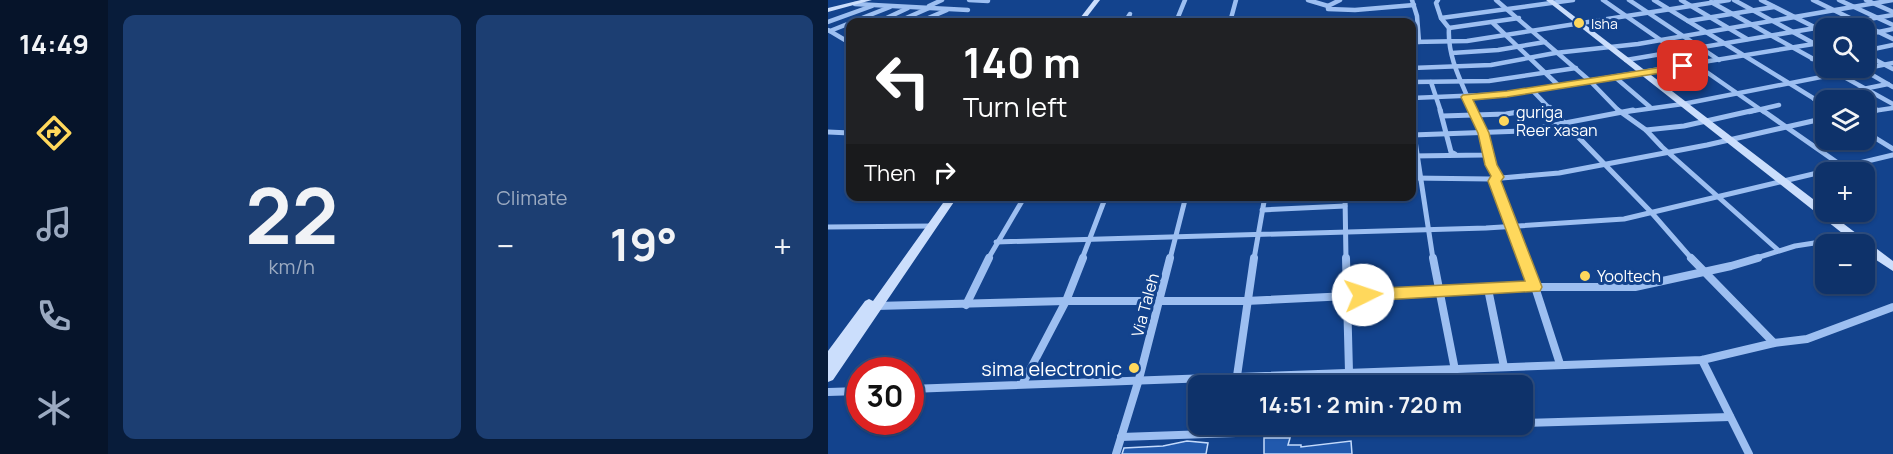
<!DOCTYPE html>
<meta charset="utf-8">
<style>
:root{--surface:#0e326a;--page:#1c3e72;--text:#f1f3f6;--muted:#9baac1;--line:#2e4d7e;--accent:#ffd85c}
body{margin:0;font-family:Manrope,sans-serif;background:var(--page);color:var(--text);height:100vh;display:flex;flex-direction:column;font-size:22px;white-space:nowrap}
*{box-sizing:border-box;margin:0}
p{font-size:20px;color:var(--muted)}
.icon{flex:none;width:33px;height:33px;fill:none;stroke:currentColor;stroke-width:2;stroke-linecap:round;stroke-linejoin:round}
.map{position:relative;flex:1;overflow:hidden}
.side{display:flex;flex-direction:column;gap:15px;padding:15px;background:#081c3a;width:720px}
.side>*{flex:none}
.top-card{position:absolute;left:18px;top:18px;width:570px;height:183px;border-radius:12px;box-shadow:0 2px 4px #0004,0 0 0 2px var(--line);background:#202124;color:#fff;overflow:hidden}
.controls{position:absolute;left:987px;top:18px;display:grid;gap:12px}
.controls a{display:grid;place-items:center;width:60px;height:60px;border-radius:12px;background:var(--surface);box-shadow:0 2px 4px #0004,0 0 0 2px var(--line);font-size:30px}
.speed{position:absolute;left:18px;top:357px;display:flex;gap:12px;font-size:30px;font-weight:700;text-align:center}
.speed>*{display:grid;place-content:center;width:78px;height:78px;border-radius:50%;background:var(--surface);box-shadow:0 2px 4px #0004,0 0 0 2px var(--line);line-height:1}
.speed .limit{border:9px solid #d22;background:#fff;color:#111}
.pin{position:absolute;display:grid;place-items:center;width:51px;height:51px;color:#fff;margin:-26px;border-radius:12px;box-shadow:0 3px 9px #0006}
.me{position:absolute;width:66px;margin:-33px;rotate:86deg;stroke-linejoin:round;filter:drop-shadow(0 0 4px #0008)}
.turn{display:flex;align-items:center;gap:21px;height:126px;padding:0 18px;font-size:27px}
.turn .icon{width:78px;height:78px;stroke-width:2.5}
.turn b{display:block;font-size:42px;line-height:51px}
.then{display:flex;align-items:center;height:57px;padding:0 18px;background:#0003;gap:12px;font-size:22px}
.big{font-size:45px;font-weight:700;line-height:1.1}
.side .widget{flex:1;display:flex;flex-direction:column;justify-content:center;gap:9px;min-width:0;padding:0 21px;border-radius:12px;background:var(--page)}
.side .dial{align-items:center;gap:0}
.dial b{font-size:78px;line-height:1}
.heat{display:flex;justify-content:space-between;align-items:center;font-size:33px;direction:ltr}
.side .tiles{flex:1;display:grid;gap:15px;grid-template-columns:repeat(2,1fr)}
.trip{position:absolute;left:360px;top:375px;width:345px;height:60px;border-radius:12px;background:var(--surface);box-shadow:0 2px 4px #0004,0 0 0 2px var(--line);font-weight:700;line-height:60px;text-align:center}
main{display:flex;flex:1;min-height:0}
.tabs{display:flex;flex-direction:column;width:108px;justify-content:space-around;align-items:center;background:#06142a;color:var(--muted)}
.tabs .icon{width:42px;height:42px}
.tabs .current{color:var(--accent)}
.tabs b{font-size:27px;color:var(--text)}
.map>svg:first-child{display:block}
.building{fill:#2159ad;stroke:#c3dafc;stroke-width:1.5}
.lines{fill:none;stroke-linecap:round;stroke-linejoin:round}
.street-far2{stroke:#9dbff1;stroke-width:4.5}
.street-far1{stroke:#9dbff1;stroke-width:5}
.street{stroke:#9dbff1;stroke-width:8}
.secondary{fill:#cbdefc;fill-rule:evenodd}
.route{fill:#ffd85c;stroke:#a68c3c;stroke-width:1.5}
.poi-dot{fill:#ffd85c;stroke:#13438d;stroke-width:2}
.labels{text-anchor:middle;dominant-baseline:central;stroke-width:6;stroke-linejoin:round;paint-order:stroke}
.far-poi-label{font-size:14px;fill:#fff;stroke:#13438d;text-anchor:start}
.poi-label{font-size:16px;fill:#fff;stroke:#13438d;text-anchor:start}
.street-label{font-size:16px;fill:#fff;stroke:#13438d}
.near-poi-label{font-size:20px;fill:#fff;stroke:#13438d;text-anchor:end}
</style>
<main>
<nav class="tabs">
<b>14:49</b>
<svg class="icon current" aria-label="directions" viewBox="0 0 24 24"><path d="M12 3l9 9-9 9-9-9zM9 14v-3h6M13 9l2 2-2 2"/></svg>
<svg class="icon" aria-label="music" viewBox="0 0 24 24"><path d="M9 18V5l10-2v13"/><circle cx="6" cy="18" r="3"/><circle cx="16" cy="16" r="3"/></svg>
<svg class="icon" aria-label="phone" viewBox="0 0 24 24"><path d="M5 4h4l2 5-3 2q2 4 5 5l2-3 5 2v4C11 20 4 13 5 4z"/></svg>
<svg class="icon" aria-label="climate" viewBox="0 0 24 24"><path d="M12 3v18M4 7l16 10M4 17L20 7"/></svg>
</nav>
<section class="side">
<div class="tiles">
<div class="widget dial"><b>22</b><p>km/h</p></div>
<div class="widget"><p>Climate</p>
<div class="heat"><a>−</a><b class="big">19°</b><a>+</a></div>
</div>
</div>
</section>
<div class="map">
<svg width="1065" height="454" viewBox="0 0 1065 454">
<rect width="100%" height="100%" fill="#13438d"/>
<g class="building">
<path d="M436,438h26l-2,7h13v2l50,-6 1,13h-88z"/>
<path d="M359,441l21,2 -2,11h-84l2,-6 39,-2z"/>
</g>
<g class="lines">
<g class="street-far2">
<path d="M141,0l19,1"/>
<path d="M480,0l20,6 12,-6"/>
<path d="M584,0l5,16 2,26"/>
<path d="M610,0l-2,3 5,15 8,10c-2,30 14,57 25,84"/>
<path d="M668,0l94,81 30,31"/>
<path d="M775,0l161,112"/>
<path d="M801,0l90,60"/>
<path d="M826,0l172,106"/>
<path d="M853,0l66,39"/>
<path d="M906,0l92,50"/>
<path d="M933,0l65,33"/>
<path d="M985,0l80,39"/>
<path d="M1011,0l54,25"/>
<path d="M1038,0l27,12"/>
<path d="M883,2l115,64"/>
<path d="M27,4l113,6"/>
<path d="M101,6l13,-6"/>
<path d="M500,6v3l27,1 59,-5"/>
<path d="M613,18l132,-18"/>
<path d="M860,21l86,-14"/>
<path d="M0,22l44,-16"/>
<path d="M24,22l38,-15"/>
<path d="M50,22l30,-14"/>
<path d="M69,22l32,-14"/>
<path d="M91,22l28,-12"/>
<path d="M297,22l5,-8"/>
<path d="M348,22l9,-22"/>
<path d="M402,22l6,-22"/>
<path d="M665,23l66,63"/>
<path d="M621,28l70,-10"/>
<path d="M0,30l22,13"/>
<path d="M2,31l20,-8"/>
<path d="M1036,35l29,-6"/>
<path d="M584,42l55,-1 262,-41"/>
<path d="M1036,51l29,-6"/>
<path d="M624,53l46,-3 47,-8"/>
<path d="M1036,54l29,15"/>
<path d="M984,59l14,-2"/>
<path d="M798,60l267,-45"/>
<path d="M584,68l79,-3 64,-12 83,-9 255,-44"/>
<path d="M1000,68l65,36"/>
<path d="M1034,69l31,18"/>
<path d="M788,78l34,29"/>
<path d="M584,82l77,-1 87,-13"/>
<path d="M603,82l10,30"/>
<path d="M704,90l21,22"/>
<path d="M584,98l95,-4 319,-52"/>
<path d="M986,99l74,-15"/>
<path d="M692,112l30,-5"/>
<path d="M797,112l58,-8 210,-41"/>
<path d="M921,112l30,-7"/>
<path d="M1038,112l27,-4"/>
</g>
<g class="street-far1">
<path d="M612,110l11,42 4,2"/>
<path d="M645,110c10,22 13,47 25,67l-4,4 15,46 14,32"/>
<path d="M724,110l99,102 41,47"/>
<path d="M790,110l28,20 16,17 116,103"/>
<path d="M934,110l83,58"/>
<path d="M1036,112l13,-2"/>
<path d="M614,116l64,-2 24,-4"/>
<path d="M584,121l21,138"/>
<path d="M818,130l38,-4 71,-16"/>
<path d="M1036,131l29,18"/>
<path d="M0,132l22,1"/>
<path d="M584,135l111,-4 110,-21"/>
<path d="M584,156l72,-1 4,-2"/>
<path d="M584,178l78,1 69,-6 148,-28 119,-27"/>
<path d="M517,196l1,63"/>
<path d="M434,210l83,-4"/>
<path d="M0,227l104,-1"/>
<path d="M168,242l490,-14 138,-9 269,-64"/>
<path d="M160,259l37,-63"/>
<path d="M254,259l24,-63"/>
<path d="M342,259l16,-63"/>
<path d="M426,259l11,-63"/>
<path d="M925,259l42,-13 58,-9"/>
</g>
<g class="street">
<path d="M518,258l3,114"/>
<path d="M605,258l22,112"/>
<path d="M694,258l13,29 25,77"/>
<path d="M863,258l83,85"/>
<path d="M660,289l16,78"/>
<path d="M138,305l23,-47"/>
<path d="M48,306l190,-5h180l289,-14h100l96,-21 27,-8"/>
<path d="M874,360l47,94"/>
<path d="M409,376l17,-118"/>
<path d="M195,383l43,-82 17,-43"/>
<path d="M82,389l792,-29 72,-17 33,-4 86,-32"/>
<path d="M0,392l32,-1"/>
<path d="M694,423l208,-6"/>
<path d="M293,437l368,-13"/>
<path d="M288,454l23,-75 31,-121"/>
</g>
<g class="secondary">
<path d="M33,0h11l-44,12v-4z"/>
<path d="M266,0h6l-17,22h-6z"/>
<path d="M718,0h7l273,209v3h2l65,49v10l-29,-19v-8h-8z"/>
<path d="M120,196h10l-125,184 -5,2v-31l37,-50 4,-2 4,2z"/>
</g>
</g>
<path class="route" d="M855,64l5,2 -2,3 -179,28 -34,3 16,33 8,32 7,12 -3,4 41,106 -2,4 -177,10 -6,-2 -2,-4 2,-5 6,-1 162,-8 -37,-100 3,-5 -6,-11 -7,-32 -17,-36 2,-2 44,-4z"/>
<g class="poi-dot">
<circle cx="751" cy="23" r="6"/>
<circle cx="676" cy="121" r="6"/>
<circle cx="757" cy="276" r="6"/>
<circle cx="306" cy="368" r="6"/>
</g>
<g class="labels">
<g class="far-poi-label">
<text x="763" y="23">Isha</text>
</g>
<g class="poi-label">
<text x="688" y="112">guriga<tspan x="688" dy="18">Reer xasan</tspan></text>
<text x="769" y="276">Yooltech</text>
</g>
<g class="street-label">
<text transform="translate(317 305) rotate(-75)">Via Taleh</text>
</g>
<g class="near-poi-label">
<text x="294" y="368">sima electronic</text>
</g>
</g>
</svg>
<div class="controls">
<a><svg class="icon" aria-label="search" viewBox="0 0 24 24"><circle cx="10" cy="10" r="6"/><path d="M15 15l6 6"/></svg></a>
<a><svg class="icon" aria-label="layers" viewBox="0 0 24 24"><path d="M12 4l9 5-9 5-9-5zM3 14l9 5 9-5"/></svg></a>
<a>+</a>
<a>−</a>
</div>
<div class="speed"><div class="limit">30</div></div>
<div class="pin" style="left:855px;top:66px;background:#d93025"><svg class="icon" aria-label="arrive" viewBox="0 0 24 24"><path d="M6 21V4h12l-3 4 3 4H6"/></svg></div>
<svg class="me" style="left:535px;top:295px" viewBox="-20 -20 40 40"><circle r="19" fill="#fff"/><path d="M0-13L10 11 0 6-10 11z" fill="#ffd85c"/></svg>
<div class="trip">14:51 · 2 min · 720 m</div>
<div class="top-card">
<div class="turn"><svg class="icon" aria-label="left" viewBox="0 0 24 24"><path d="M17 20v-9H6M10 6l-5 5 5 5"/></svg><div><b>140 m</b>Turn left</div></div>
<div class="then">Then<svg class="icon" aria-label="right" viewBox="0 0 24 24"><path d="M7 20v-9h11M14 6l5 5-5 5"/></svg></div>
</div>
</div>
</main>
